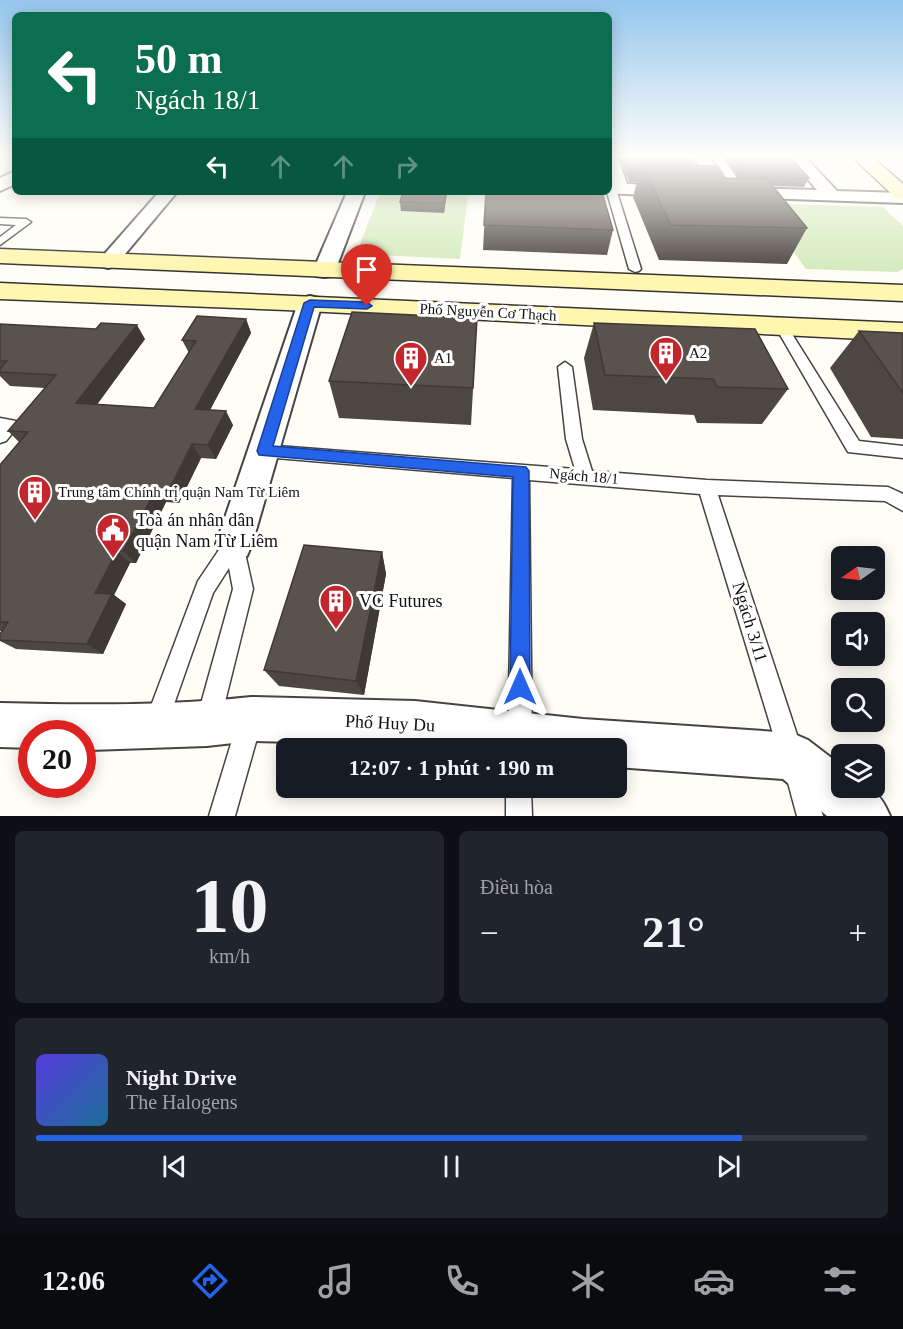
<!DOCTYPE html>
<html lang="vi">
<meta charset="utf-8">
<style>
:root{--surface:#171b24;--page:#20242c;--text:#f1f3f6;--muted:#9ea1a6;--line:#363941;--accent:#2563eb}
body{margin:0;font-family:"Times New Roman",serif;background:var(--page);color:var(--text);height:100vh;display:flex;flex-direction:column;font-size:22px;white-space:nowrap}
*{box-sizing:border-box;margin:0}
p{font-size:20px;color:var(--muted)}
.icon{flex:none;width:33px;height:33px;fill:none;stroke:currentColor;stroke-width:2;stroke-linecap:round;stroke-linejoin:round}
.map{position:relative;height:816px;overflow:hidden}
.side{display:flex;flex-direction:column;gap:15px;padding:15px;background:#0d0f14;flex:1}
.side>*{flex:none}
.guide{position:absolute;left:12px;top:12px;width:600px;height:183px;border-radius:9px;box-shadow:0 3px 15px #0003;background:#0b6e4f;color:#fff;overflow:hidden}
.needle{width:39px;rotate:256deg}
.fabs{position:absolute;left:831px;top:546px;display:grid;gap:12px}
.fabs a{display:grid;place-items:center;width:54px;height:54px;border-radius:9px;background:var(--surface);box-shadow:0 3px 15px #0003;font-size:30px}
.speed{position:absolute;left:18px;top:720px;display:flex;gap:12px;font-size:30px;font-weight:700;text-align:center}
.speed>*{display:grid;place-content:center;width:78px;height:78px;border-radius:50%;background:var(--surface);box-shadow:0 3px 15px #0003;line-height:1}
.speed .limit{border:9px solid #d22;background:#fff;color:#111}
.pin{position:absolute;display:grid;place-items:center;width:51px;height:51px;color:#fff;margin:-62px -26px;border-radius:50% 50% 50% 0;rotate:-45deg;box-shadow:0 0 6px #0007}
.pin .icon{rotate:45deg}
.me{position:absolute;width:66px;margin:-33px;rotate:0deg;stroke-linejoin:round;filter:drop-shadow(0 0 4px #0008)}
.turn{display:flex;align-items:center;gap:21px;height:126px;padding:0 24px;font-size:27px}
.turn .icon{width:78px;height:78px;stroke-width:2.5}
.turn b{display:block;font-size:42px;line-height:51px}
.lanes{display:flex;align-items:center;height:57px;padding:0 24px;background:#0003;justify-content:center;gap:30px;direction:ltr}
.lanes .off{opacity:.35}
.big{font-size:45px;font-weight:700;line-height:1.1}
.side .tile{flex:1;display:flex;flex-direction:column;justify-content:center;gap:9px;min-width:0;padding:0 21px;border-radius:9px;background:var(--page)}
.side .dial{align-items:center;gap:0}
.dial b{font-size:78px;line-height:1}
.song{display:flex;align-items:center;gap:18px}
.cover{width:72px;height:72px;border-radius:9px;background:linear-gradient(135deg,hsl(250 70% 55%),hsl(200 70% 35%))}
.played{height:6px;border-radius:3px;background:linear-gradient(90deg,var(--accent) 85%,var(--line) 85%)}
.keys{display:flex;justify-content:space-around;direction:ltr}
.heat{display:flex;justify-content:space-between;align-items:center;font-size:33px;direction:ltr}
.side .tiles{flex:1;display:grid;gap:15px;grid-template-columns:1fr 1fr}
.tile:last-child{grid-column:span 2}
.trip{position:absolute;left:276px;top:738px;width:351px;height:60px;border-radius:9px;background:var(--surface);box-shadow:0 3px 15px #0003;font-weight:700;line-height:60px;text-align:center}
.menu{display:flex;height:96px;justify-content:space-around;align-items:center;background:#090b0e;color:var(--muted)}
.menu .icon{width:42px;height:42px}
.menu .selected{color:var(--accent)}
.menu b{font-size:27px;color:var(--text)}
.map>svg:first-child{display:block}
.green{fill:#d5ebbd}
.lines{fill:none;stroke-linecap:round;stroke-linejoin:round}
.lane-casing{stroke:#444;stroke-width:3}
.street-casing{stroke:#444;stroke-width:4}
.secondary-casing{stroke:#333;stroke-width:3}
.lane{fill:#fff;fill-rule:evenodd}
.street{fill:#fff;fill-rule:evenodd}
.secondary{fill:#fff6b0;fill-rule:evenodd}
.wall{fill:#4d4742}
.shaded-wall{fill:#3f3936}
.building{fill:#5a524d;stroke:#3f3936;stroke-width:1.5}
.route{fill:#2563eb;stroke:#184099;stroke-width:1.5}
.labels{text-anchor:middle;dominant-baseline:central;stroke-width:6;stroke-linejoin:round;paint-order:stroke}
.street-label{font-size:15px;fill:#111;stroke:#fff}
.poi-label{font-size:15px;fill:#111;stroke:#fff;text-anchor:start}
.near-poi-label{font-size:18px;fill:#111;stroke:#fff;text-anchor:start}
.near-street-label{font-size:18px;fill:#111;stroke:#fff}
</style>
<div class="map">
<svg width="903" height="816" viewBox="0 0 903 816">
<rect width="100%" height="100%" fill="#fffdf5"/>
<g class="green">
<path d="M380,193l88,3 -8,63 -81,-4 -19,-11z"/>
<path d="M758,203l125,4 20,19v43l-6,3 -91,-3z"/>
</g>
<g class="lines">
<defs>
<g id="lane">
<path d="M609,187l7,2 25,80 -2,2 -4,1 -6,-3 -22,-77z"/>
<path d="M0,218l26,1 5,3 -31,23v-8l16,-12 -16,-1z"/>
<path d="M781,322l6,4 72,115 44,5v12l-55,-6 -73,-126z"/>
<path d="M565,362l7,5 10,72 10,32 115,9 181,7 15,7v17l-18,-10 -167,-6 84,255 -3,9 -9,3 -9,-3 -3,-9 -78,-256 -171,-14 3,268h-24l5,-270 -249,-21 -6,-1 -2,-5 2,-5 6,-1 311,24 -9,-30 -8,-72z"/>
<path d="M0,418l16,3 3,4 -13,16 -6,2z"/>
<path d="M234,535l7,3 2,6 10,45 -32,129 -4,8 -8,4 -8,-4 -4,-8 36,-129 -4,-21 -16,25 -48,137 -8,4 -8,-4 -4,-8 53,-141 29,-43z"/>
<path d="M249,712l8,4 4,8 -26,92h-26l28,-92 4,-8z"/>
<path d="M799,767l9,3 15,46h-26l-10,-37 3,-9z"/>
<path d="M506,788h25l1,28h-26z"/>
</g>
<g id="street">
<path d="M609,156h8l10,28 46,2 6,1 3,4 -3,4 -6,1 -70,-3 6,-1z"/>
<path d="M693,156h16l23,36 -3,4h-12z"/>
<path d="M788,156h16l33,35 66,2v10l-169,-6 -3,-4 3,-4 6,-1 77,2z"/>
<path d="M15,171v13l-15,7v-13z"/>
<path d="M159,192h18l-62,74 -7,2 -7,-2 -4,-4 4,-4z"/>
<path d="M347,192h18l-30,79 -3,5 -8,1 -8,-1 -3,-5z"/>
<path d="M310,296l8,2 4,5 -70,241 -5,12 -13,4 -13,-4 -5,-12 82,-241 4,-5z"/>
<path d="M251,697l164,4 168,18 209,14 16,7 34,26v22c29,0 36,0 48,28h-63l-44,-37 -167,-12v-19h-174l-27,-3 -164,-4 -44,5 -117,4h-8v-16h-50v14l-32,-1v-44c84,2 167,3 251,-6z"/>
</g>
<g id="secondary">
<path d="M851,156h20l32,28v16l-7,-2z"/>
<path d="M0,249l903,36v16l-903,-38z"/>
<path d="M0,283l903,40v18l-617,-31 -286,-11z"/>
</g>
</defs>
<use href="#lane" class="lane-casing"/>
<use href="#street" class="street-casing"/>
<use href="#secondary" class="secondary-casing"/>
<use href="#lane" class="lane"/>
<use href="#street" class="street"/>
<use href="#secondary" class="secondary"/>
</g>
<g class="wall">
<path d="M619,156h70l5,9 31,13h12l-15,-22h67l20,22 -5,9 -31,-1 34,42 -20,36 -128,-4 -26,-63 4,-15h-8z"/>
<path d="M447,192l-3,21 -43,-2 -1,-9z"/>
<path d="M486,192l127,38 -6,25 -124,-5z"/>
<path d="M477,318l-6,107 -132,-7 -10,-37z"/>
<path d="M246,319l5,14 -41,77 23,15 -17,34 -15,-1 -22,45 -13,-1 -30,61h-6l-16,32 12,9 -23,50 -87,-5 -16,-8v-7l2,-3h-2v-166l19,-23 -11,-11 37,-43 -35,-2 -10,-10v-52l145,15 -48,65 57,4 35,-55 -7,-13z"/>
<path d="M594,323l194,66 -26,35 -65,-1 -3,-8 -101,-5 -9,-52z"/>
<path d="M859,331l44,2v106l-32,-2 -41,-69z"/>
<path d="M382,552l4,22 -22,121 -85,-9 -15,-16z"/>
</g>
<g class="shaded-wall">
<path d="M446,192h1l-3,21v-10z"/>
<path d="M246,319l5,14 -48,90 -8,-14z"/>
<path d="M137,325l8,14 -57,78 -12,-14z"/>
<path d="M226,411l7,14 -17,34 -8,-14z"/>
<path d="M192,444l9,14 -22,45 -10,-13z"/>
<path d="M156,489l10,13 -30,61 -13,-12z"/>
<path d="M117,551l13,12 -16,32 12,9 -23,50 -16,-10 8,-51z"/>
<path d="M382,552l4,22 -22,121 -8,-14z"/>
</g>
<g class="building">
<path d="M624,156h65l5,9 -52,-1 -3,9h-8z"/>
<path d="M732,156h57l20,22 -63,-2z"/>
<path d="M642,164l76,2 7,12 42,1 40,49 -136,-3z"/>
<path d="M403,192h43l-2,11 -44,-1z"/>
<path d="M486,192h116l11,38 -129,-5z"/>
<path d="M352,312l125,6 -4,70 -144,-7z"/>
<path d="M197,316l49,3 -51,90 31,2 -18,34 -16,-1 -23,46 -13,-1 -33,62h-6l-22,42 17,1 -25,50 -87,-4v-6l8,-12h-8v-157l28,-33 -20,-1 48,-56 -56,-3v-3l7,-8h-7v-37l96,5 5,-6 36,2 -61,78 78,5 42,-67 -14,-1z"/>
<path d="M594,323l161,6 33,60 -71,-2 -4,-8 -108,-4z"/>
<path d="M859,331l44,2v60z"/>
<path d="M304,545l78,7 -26,129 -92,-11z"/>
</g>
<linearGradient id="sky" x2="0" y2="1"><stop stop-color="#95c6ee"/><stop offset="0.58" stop-color="#fffefa"/><stop offset="1" stop-color="#fffefa" stop-opacity="0"/></linearGradient>
<rect width="903" height="270" fill="url(#sky)"/>
<path class="route" d="M310,300l57,2 5,4 -5,3 -53,-2 -41,139 253,21 3,4 1,216 -3,7 -7,3 -7,-3 -3,-7 3,-210 -254,-22 -2,-4 47,-148z"/>
<defs>
<symbol id="building-pin" viewBox="-11 -11 22 30"><path d="M0 17L-7.5 6A9.5 9.5 0 1 1 7.5 6Z" fill="#c4262e" stroke="#fff"/><path d="M-4-6H4V6H1V3H-1V6H-4ZM-2.5-4.3h1.7v1.8h-1.7ZM.8-4.3h1.7v1.8H.8ZM-2.5-1h1.7V.8h-1.7ZM.8-1h1.7V.8H.8Z" fill="#fff"/></symbol>
<symbol id="civic-pin" viewBox="-11 -11 22 30"><path d="M0 17L-7.5 6A9.5 9.5 0 1 1 7.5 6Z" fill="#c4262e" stroke="#fff"/><path d="M-.6-6.5H3V-4.5H.6V-3L4-1V1h2V6H-6V1h2V-1L-.6-3ZM-1.2 2.5V6h2.4V2.5Z" fill="#fff"/></symbol>
</defs>
<g fill-rule="evenodd">
<use href="#building-pin" x="647" y="334" width="38" height="52"/>
<use href="#building-pin" x="392" y="339" width="38" height="52"/>
<use href="#building-pin" x="16" y="473" width="38" height="52"/>
<use href="#civic-pin" x="94" y="511" width="38" height="52"/>
<use href="#building-pin" x="317" y="582" width="38" height="52"/>
</g>
<g class="labels">
<g class="street-label">
<text transform="translate(488 312) rotate(3)">Phố Nguyễn Cơ Thạch</text>
<text transform="translate(584 476) rotate(5)">Ngách 18/1</text>
</g>
<g class="poi-label">
<text x="689" y="353">A2</text>
<text x="434" y="358">A1</text>
<text x="58" y="492">Trung tâm Chính trị quận Nam Từ Liêm</text>
</g>
<g class="near-poi-label">
<text x="136" y="520">Toà án nhân dân<tspan x="136" dy="21">quận Nam Từ Liêm</tspan></text>
<text x="359" y="601">VC Futures</text>
</g>
<g class="near-street-label">
<text transform="translate(750 622) rotate(73)">Ngách 3/11</text>
<text transform="translate(390 723) rotate(3)">Phố Huy Du</text>
</g>
</g>
</svg>
<div class="fabs">
<a><svg class="needle" viewBox="-14 -14 28 28"><path d="M0-13l5 13h-10z" fill="#e53935"/><path d="M0 13l5-13h-10z" fill="#9ea1a6"/></svg></a>
<a><svg class="icon" aria-label="sound" viewBox="0 0 24 24"><path d="M4 9h4l5-4v14l-5-4H4zM17 9q2 3 0 6"/></svg></a>
<a><svg class="icon" aria-label="search" viewBox="0 0 24 24"><circle cx="10" cy="10" r="6"/><path d="M15 15l6 6"/></svg></a>
<a><svg class="icon" aria-label="layers" viewBox="0 0 24 24"><path d="M12 4l9 5-9 5-9-5zM3 14l9 5 9-5"/></svg></a>
</div>
<div class="speed"><div class="limit">20</div></div>
<div class="pin" style="left:367px;top:306px;background:#d93025"><svg class="icon" aria-label="arrive" viewBox="0 0 24 24"><path d="M6 21V4h12l-3 4 3 4H6"/></svg></div>
<svg class="me" style="left:520px;top:687px" viewBox="-20 -20 40 40"><path d="M0-17L14 15 0 8-14 15z" fill="#2563eb" stroke="#fff" stroke-width="4"/></svg>
<div class="trip">12:07 · 1 phút · 190 m</div>
<div class="guide">
<div class="turn"><svg class="icon" aria-label="left" viewBox="0 0 24 24"><path d="M17 20v-9H6M10 6l-5 5 5 5"/></svg><div><b>50 m</b>Ngách 18/1</div></div>
<div class="lanes"><svg class="icon" aria-label="left" viewBox="0 0 24 24"><path d="M17 20v-9H6M10 6l-5 5 5 5"/></svg><svg class="icon off" aria-label="ahead" viewBox="0 0 24 24"><path d="M12 20V5M6 11l6-6 6 6"/></svg><svg class="icon off" aria-label="ahead" viewBox="0 0 24 24"><path d="M12 20V5M6 11l6-6 6 6"/></svg><svg class="icon off" aria-label="right" viewBox="0 0 24 24"><path d="M7 20v-9h11M14 6l5 5-5 5"/></svg></div>
</div>
</div>
<section class="side">
<div class="tiles">
<div class="tile dial"><b>10</b><p>km/h</p></div>
<div class="tile"><p>Điều hòa</p>
<div class="heat"><a>−</a><b class="big">21°</b><a>+</a></div>
</div>
<div class="tile">
<div class="song"><i class="cover"></i><div><b>Night Drive</b><p>The Halogens</p></div></div>
<div class="played"></div>
<div class="keys"><svg class="icon" aria-label="previous" viewBox="0 0 24 24"><path d="M18 5L8 12l10 7zM5 5v14"/></svg><svg class="icon" aria-label="pause" viewBox="0 0 24 24"><path d="M8 5v14M16 5v14"/></svg><svg class="icon" aria-label="next" viewBox="0 0 24 24"><path d="M6 5l10 7-10 7zM19 5v14"/></svg></div>
</div>
</div>
</section>
<nav class="menu">
<b>12:06</b>
<svg class="icon selected" aria-label="directions" viewBox="0 0 24 24"><path d="M12 3l9 9-9 9-9-9zM9 14v-3h6M13 9l2 2-2 2"/></svg>
<svg class="icon" aria-label="music" viewBox="0 0 24 24"><path d="M9 18V5l10-2v13"/><circle cx="6" cy="18" r="3"/><circle cx="16" cy="16" r="3"/></svg>
<svg class="icon" aria-label="phone" viewBox="0 0 24 24"><path d="M5 4h4l2 5-3 2q2 4 5 5l2-3 5 2v4C11 20 4 13 5 4z"/></svg>
<svg class="icon" aria-label="climate" viewBox="0 0 24 24"><path d="M12 3v18M4 7l16 10M4 17L20 7"/></svg>
<svg class="icon" aria-label="car" viewBox="0 0 24 24"><path d="M5 17H2v-5l4-1 3-4h7l3 4 3 1v5h-3M9 17h6M6 11h13"/><circle cx="7" cy="17" r="2"/><circle cx="17" cy="17" r="2"/></svg>
<svg class="icon" aria-label="filters" viewBox="0 0 24 24"><path d="M4 7h16M4 17h16"/><circle cx="9" cy="7" r="2"/><circle cx="15" cy="17" r="2"/></svg>
</nav>
